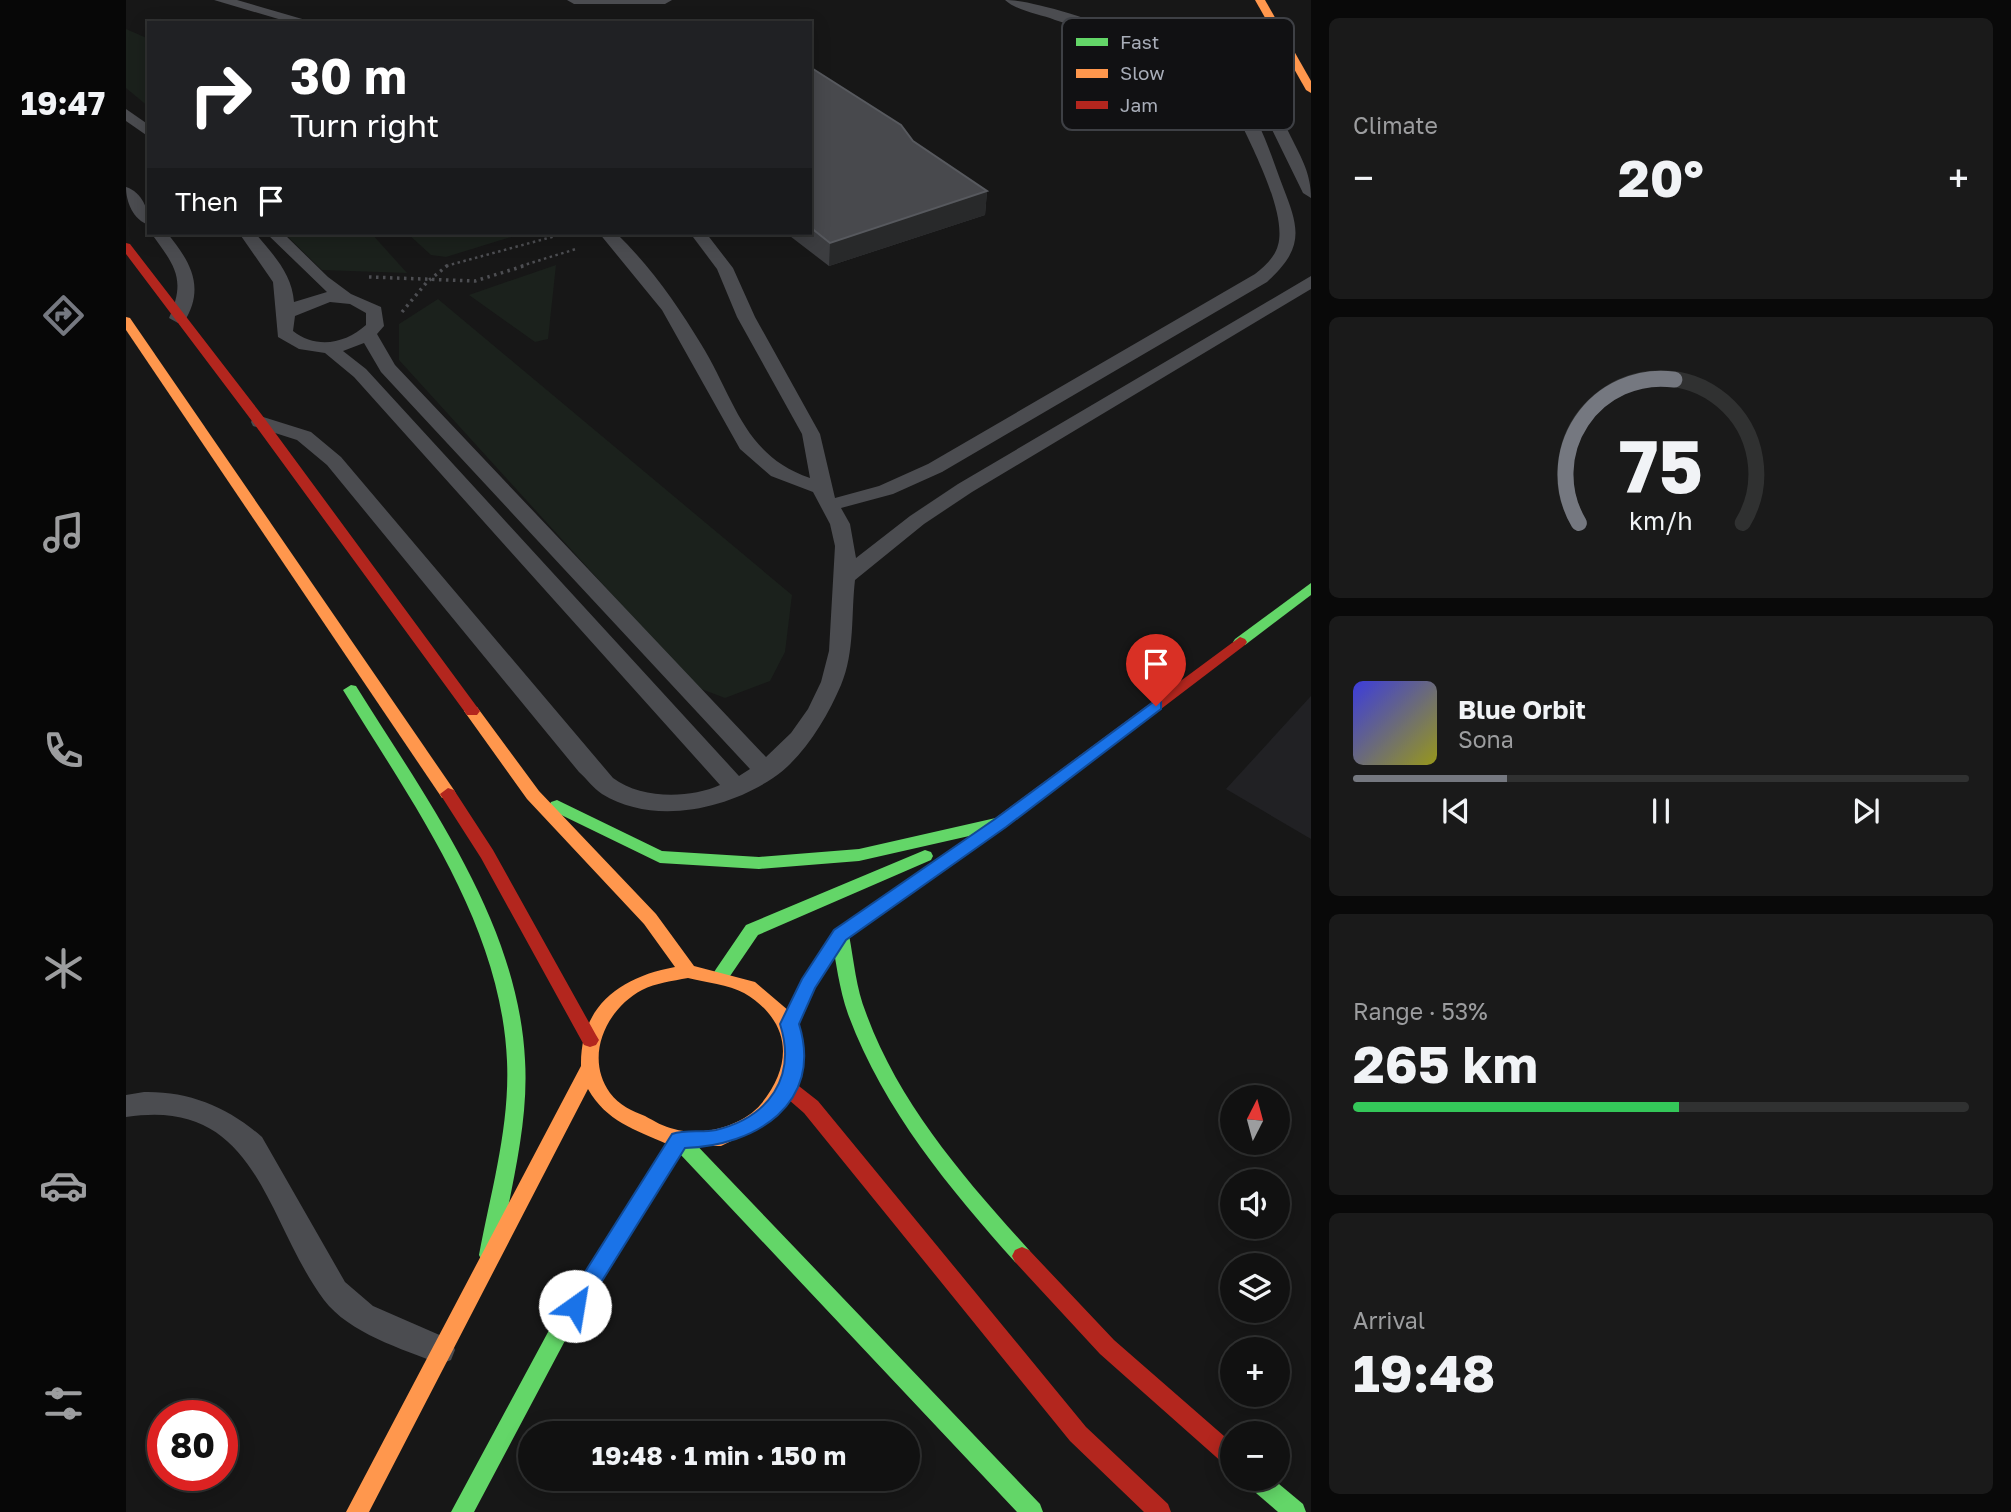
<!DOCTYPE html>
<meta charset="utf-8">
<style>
:root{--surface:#111;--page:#1a1a1a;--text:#f1f3f6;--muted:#9c9d9f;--line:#303131;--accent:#757880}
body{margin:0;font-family:"Golos Text",sans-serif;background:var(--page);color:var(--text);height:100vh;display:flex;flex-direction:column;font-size:26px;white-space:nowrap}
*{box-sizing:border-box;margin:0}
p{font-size:23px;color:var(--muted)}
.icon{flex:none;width:38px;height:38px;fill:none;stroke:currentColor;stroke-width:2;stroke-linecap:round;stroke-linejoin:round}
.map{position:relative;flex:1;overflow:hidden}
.drawer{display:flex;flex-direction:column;gap:18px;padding:18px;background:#090909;width:700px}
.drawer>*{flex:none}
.top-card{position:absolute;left:21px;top:21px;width:665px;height:214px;border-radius:0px;box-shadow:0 4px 18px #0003,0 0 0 2px var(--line);background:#202124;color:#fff;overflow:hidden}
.needle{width:46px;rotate:6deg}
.controls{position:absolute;left:1094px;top:1085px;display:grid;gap:14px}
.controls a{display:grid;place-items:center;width:70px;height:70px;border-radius:50%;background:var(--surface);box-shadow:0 4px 18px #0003,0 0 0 2px var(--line);font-size:35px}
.speed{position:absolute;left:21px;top:1400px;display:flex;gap:14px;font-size:35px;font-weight:700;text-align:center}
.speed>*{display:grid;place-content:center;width:91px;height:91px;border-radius:50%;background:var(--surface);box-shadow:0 4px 18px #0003,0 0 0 2px var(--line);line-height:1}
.speed .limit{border:10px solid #d22;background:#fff;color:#111}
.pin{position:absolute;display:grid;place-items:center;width:60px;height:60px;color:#fff;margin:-72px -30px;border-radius:50% 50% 50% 0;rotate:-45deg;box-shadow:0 0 7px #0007}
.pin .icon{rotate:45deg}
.me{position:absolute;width:77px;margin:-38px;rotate:32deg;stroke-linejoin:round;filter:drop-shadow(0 0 5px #0008)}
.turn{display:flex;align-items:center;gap:24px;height:147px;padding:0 28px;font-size:32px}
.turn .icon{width:91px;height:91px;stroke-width:2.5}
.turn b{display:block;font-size:49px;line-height:60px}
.then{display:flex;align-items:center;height:66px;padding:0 28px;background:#0003;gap:14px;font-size:26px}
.big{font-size:52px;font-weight:700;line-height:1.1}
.drawer .card{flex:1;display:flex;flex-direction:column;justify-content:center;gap:10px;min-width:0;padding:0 24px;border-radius:10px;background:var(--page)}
.drawer .dial{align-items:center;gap:0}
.dial svg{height:182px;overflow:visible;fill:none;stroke:var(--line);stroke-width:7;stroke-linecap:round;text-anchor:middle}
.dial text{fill:var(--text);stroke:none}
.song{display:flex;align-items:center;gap:21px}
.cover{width:84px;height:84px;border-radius:10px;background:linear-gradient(135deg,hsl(240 70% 55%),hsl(60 70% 35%))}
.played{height:7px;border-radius:4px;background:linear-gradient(90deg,var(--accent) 25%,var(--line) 25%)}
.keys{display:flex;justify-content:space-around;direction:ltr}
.heat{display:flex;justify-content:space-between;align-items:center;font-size:38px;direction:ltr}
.charge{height:10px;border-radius:5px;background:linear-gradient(90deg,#34c759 53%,var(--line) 0)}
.trip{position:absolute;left:392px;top:1421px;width:402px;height:70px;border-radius:35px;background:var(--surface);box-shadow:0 4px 18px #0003,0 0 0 2px var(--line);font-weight:700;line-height:70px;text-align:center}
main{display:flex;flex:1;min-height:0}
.dock{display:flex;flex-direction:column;width:126px;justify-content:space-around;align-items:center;background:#070707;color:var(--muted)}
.dock .icon{width:49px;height:49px}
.dock .on{color:var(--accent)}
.dock b{font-size:32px;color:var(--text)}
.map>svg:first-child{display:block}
.built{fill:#212124}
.green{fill:#1b211c}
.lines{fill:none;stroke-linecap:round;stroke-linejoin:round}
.path-far1{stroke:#4d4e52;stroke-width:2.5;stroke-dasharray:2.5 3.5;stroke-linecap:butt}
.path{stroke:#4d4e52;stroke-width:3.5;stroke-dasharray:2.5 4.5;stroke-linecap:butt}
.lane{fill:#4b4c50;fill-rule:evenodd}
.fast{fill:#63d668;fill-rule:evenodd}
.slow{fill:#ff974d;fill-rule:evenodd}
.jam{fill:#b3261e;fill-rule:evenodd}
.wall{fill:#3c3d40}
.shaded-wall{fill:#28292a}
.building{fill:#48494d;stroke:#57595e;stroke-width:2}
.route{fill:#1a73e8;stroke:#114b97;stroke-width:2}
.key{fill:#111113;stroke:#3e4045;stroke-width:2}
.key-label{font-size:19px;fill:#a8adb8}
</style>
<main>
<nav class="dock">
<b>19:47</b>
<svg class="icon on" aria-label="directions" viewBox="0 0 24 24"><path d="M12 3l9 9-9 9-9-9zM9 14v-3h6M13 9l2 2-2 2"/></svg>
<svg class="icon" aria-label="music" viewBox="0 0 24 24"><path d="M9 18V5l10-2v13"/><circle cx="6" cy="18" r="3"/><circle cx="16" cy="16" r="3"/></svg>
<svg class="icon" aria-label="phone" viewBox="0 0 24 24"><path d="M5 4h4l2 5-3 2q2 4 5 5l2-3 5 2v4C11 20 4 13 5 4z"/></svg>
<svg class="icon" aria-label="climate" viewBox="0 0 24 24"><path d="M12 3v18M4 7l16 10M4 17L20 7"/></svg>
<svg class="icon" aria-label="car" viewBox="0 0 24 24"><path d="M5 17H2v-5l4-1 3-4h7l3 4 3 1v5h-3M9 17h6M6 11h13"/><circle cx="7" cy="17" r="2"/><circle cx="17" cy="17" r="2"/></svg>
<svg class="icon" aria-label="filters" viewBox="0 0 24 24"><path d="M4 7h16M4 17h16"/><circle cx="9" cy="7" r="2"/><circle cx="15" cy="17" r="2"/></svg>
</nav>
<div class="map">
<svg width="1185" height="1512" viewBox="0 0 1185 1512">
<rect width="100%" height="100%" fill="#171717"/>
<path class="built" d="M1185,696v143l-85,-50z"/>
<g class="green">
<path d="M0,29l23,10v68l-23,-19z"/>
<path d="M158,233h87l36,40 -85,-3z"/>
<path d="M281,233h117l-78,24 -15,-2z"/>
<path d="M430,265l-8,74 -13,3 -66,-47z"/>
<path d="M312,299l354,296 -7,57 -15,29 -45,17 -29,-11 -297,-327v-36z"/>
</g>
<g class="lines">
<g class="path-far1">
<path d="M320,266l113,-31"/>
<path d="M395,266l55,-17"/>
</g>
<g class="path">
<path d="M243,277l106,4 52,-16"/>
<path d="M276,312l25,-30 21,-17"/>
</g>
<g class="lane">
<path d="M88,0h23l79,23h-24z"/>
<path d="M441,0h105l-7,4h-91z"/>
<path d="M879,0c45,0 201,58 232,91 23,25 34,65 46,96 17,43 21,61 -16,95l-325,190 -49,22 -52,14 9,16 6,34 54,-42 48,-32 353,-208v13l-339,203 -48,32 -69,56c-4,34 0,72 -14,105 -14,33 -38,73 -68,93 -46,31 -119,48 -171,16 -9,-6 -15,-15 -23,-22l-252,-307 -30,-25 -44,-14 -2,-4 2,-4 7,-2 51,16 30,25 272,321c28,21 76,21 107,7l-366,-408 -29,-24 -26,-4 -21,-12 -5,-55 -34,-49h16c18,21 37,41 39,69l33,-10 -61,-59h17l45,44 23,17 30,13 3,19 -7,8 18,31 371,392 25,-24 17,-24 13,-27 8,-31 6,-105 -5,-22 -17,-32 -42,-16 -31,-27 -78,-139 -63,-77h17c34,33 61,71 85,111 34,55 42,111 109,134l-8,-44 -65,-117 -20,-48 -27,-36h16l27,35 22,49 65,117 15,64 44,-12 49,-22 327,-190c10,-8 20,-17 23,-29 9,-31 -25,-96 -38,-124h-78l-7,-4 7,-4 73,-1c-25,-48 -130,-75 -180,-92 -15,-6 -38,-9 -50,-20zM204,302l20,2 16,9v12c-21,19 -50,24 -73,6l2,-15zM238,343l17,29 369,397 -11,7 -373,-407 -23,-18z"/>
<path d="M1061,46c62,15 78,38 104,91 11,22 20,37 20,61l-8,-5 -47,-96 -24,-21 -50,-23 -2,-3z"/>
<path d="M0,109l23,16v12l-23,-16z"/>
<path d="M0,187c16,5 23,23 23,38 -16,-5 -23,-23 -23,-38z"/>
<path d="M25,233h16c23,28 39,54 17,89l-6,1 -9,-5c18,-40 5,-53 -18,-85z"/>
<path d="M18,1092c45,-1 84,15 118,45l83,145 28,24 78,34 4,10 -4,10 -11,4c-38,-15 -91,-31 -116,-64 -60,-81 -66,-204 -198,-183v-22z"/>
</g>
<g class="fast">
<path d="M1185,583v12l-66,50h-10l-2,-3 2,-3z"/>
<path d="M225,685l5,1c71,114 162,236 169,374 4,65 -15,131 -26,195l-3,6 -7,3 -7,-3 -3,-6c12,-64 31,-129 28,-194 -6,-138 -95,-258 -164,-371z"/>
<path d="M431,800l105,51 97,6 100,-8 141,-32 6,2 2,4 -2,4 -6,2 -141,32 -100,8 -99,-6 -109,-53 -2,-4 2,-4z"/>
<path d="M799,850l6,2 2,4 -2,4 -173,75 -30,44 -6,2 -6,-2 -3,-5 3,-5 30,-44z"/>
<path d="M714,928l6,2 3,5c5,26 7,53 17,78 33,91 99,166 163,237l3,6 -3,6 -7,3 -7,-3c-66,-74 -132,-153 -167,-248 -9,-25 -12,-53 -17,-79l3,-5z"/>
<path d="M553,1132l7,2 354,370 3,8h-26l-337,-358 -112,181 -94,177h-23l103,-191 118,-187z"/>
<path d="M1120,1479h27l30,25 3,8h-28l-29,-25z"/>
</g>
<g class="slow">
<path d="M1129,0h10l46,81v12l-5,-3z"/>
<path d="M0,317l4,1 324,472 2,4 -2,4h-12l-316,-468z"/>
<path d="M346,706l5,1 62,84 117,123 38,52 61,16 34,29 3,5 11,36 -12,42 -25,30 -45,22h-47l-7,-2c-33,-15 -60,-22 -79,-55l-219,423h-23l235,-446c-1,-60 39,-89 94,-99l-31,-43 -117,-125 -63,-88zM562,978c17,4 41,7 56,15 47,28 50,71 17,111 -18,22 -59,33 -87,25 -10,-2 -20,-8 -29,-13 -13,-5 -26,-11 -35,-23 -26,-36 -4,-84 32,-103 14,-7 30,-9 46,-12z"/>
</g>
<g class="jam">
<path d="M0,243l4,1 135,175 212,288 3,4 -3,4h-10l-212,-290 -129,-171z"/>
<path d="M1114,637l5,2 2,3 -2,3 -239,182 -160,113 -31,47 -19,42 -6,2 -6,-2 -3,-5 21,-45 32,-49 160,-111z"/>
<path d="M322,788l6,2 39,60 103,185 3,5 -3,5 -6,2 -6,-2 -103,-187 -41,-64z"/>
<path d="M662,1080l7,3 23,18 268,326 82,77 3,8h-27l-74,-71 -266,-328 -23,-20 -2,-5 2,-5z"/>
<path d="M896,1247l7,3 85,90 118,103v25l-8,-4 -124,-110 -85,-92 -3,-6 3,-6z"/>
</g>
</g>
<path class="wall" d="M684,67l103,74 74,50 -2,24 -156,51 -43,-33h24z"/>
<path class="shaded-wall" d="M861,191l-2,24 -156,51 1,-23z"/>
<path class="building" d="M684,67l91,58 12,16 74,50 -157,52 -20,-16z"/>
<path class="route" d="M1030,700l5,2v7l-155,118 -160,113 -31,48 -16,36c25,80 -44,122 -114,124l-103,165 -7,2 -7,-2 -3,-7 3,-7 104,-165c14,-5 30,-1 44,-4 53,-13 81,-53 64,-106l22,-45 32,-49 161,-111z"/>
<rect x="936" y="18" width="232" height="112" rx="10" class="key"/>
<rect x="950" y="38" width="32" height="8" fill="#63d668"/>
<rect x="950" y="69" width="32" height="9" fill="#ff974d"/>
<rect x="950" y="101" width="32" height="8" fill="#b3261e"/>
<g class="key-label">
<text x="994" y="49">Fast</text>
<text x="994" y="80">Slow</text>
<text x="994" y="112">Jam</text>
</g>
</svg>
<div class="controls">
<a><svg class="needle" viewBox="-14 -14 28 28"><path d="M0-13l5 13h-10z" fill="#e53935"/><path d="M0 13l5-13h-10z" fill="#9c9d9f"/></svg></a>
<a><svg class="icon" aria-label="sound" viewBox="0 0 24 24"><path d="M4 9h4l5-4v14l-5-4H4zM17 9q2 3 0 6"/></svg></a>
<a><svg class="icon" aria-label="layers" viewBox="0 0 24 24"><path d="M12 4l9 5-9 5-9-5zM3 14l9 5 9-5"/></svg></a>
<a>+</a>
<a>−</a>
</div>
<div class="speed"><div class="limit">80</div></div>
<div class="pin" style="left:1030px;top:706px;background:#d93025"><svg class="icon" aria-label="arrive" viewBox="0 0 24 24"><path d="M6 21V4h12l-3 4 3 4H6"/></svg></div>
<svg class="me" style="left:449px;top:1306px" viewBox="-20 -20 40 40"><circle r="19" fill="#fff"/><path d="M0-13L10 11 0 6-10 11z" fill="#1a73e8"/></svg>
<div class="trip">19:48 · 1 min · 150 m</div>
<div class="top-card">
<div class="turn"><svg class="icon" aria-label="right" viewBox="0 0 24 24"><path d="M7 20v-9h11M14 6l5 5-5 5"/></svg><div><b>30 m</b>Turn right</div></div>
<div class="then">Then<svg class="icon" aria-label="arrive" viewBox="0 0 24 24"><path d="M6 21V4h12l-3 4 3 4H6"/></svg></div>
</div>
</div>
<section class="drawer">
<div class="card"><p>Climate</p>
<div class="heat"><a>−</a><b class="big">20°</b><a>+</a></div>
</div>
<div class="card dial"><svg viewBox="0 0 100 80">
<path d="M14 69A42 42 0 1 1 86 69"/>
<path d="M14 69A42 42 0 0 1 56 6" stroke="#757880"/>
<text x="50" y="56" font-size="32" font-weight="700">75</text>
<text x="50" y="72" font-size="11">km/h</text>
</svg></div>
<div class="card">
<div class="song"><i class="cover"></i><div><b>Blue Orbit</b><p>Sona</p></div></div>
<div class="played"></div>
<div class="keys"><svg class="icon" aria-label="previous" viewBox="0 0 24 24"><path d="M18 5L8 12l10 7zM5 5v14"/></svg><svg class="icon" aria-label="pause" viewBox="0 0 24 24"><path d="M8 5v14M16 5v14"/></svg><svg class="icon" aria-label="next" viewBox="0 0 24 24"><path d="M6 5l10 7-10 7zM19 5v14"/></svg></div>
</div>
<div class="card"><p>Range · 53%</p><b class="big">265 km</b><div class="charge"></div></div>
<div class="card"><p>Arrival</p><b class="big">19:48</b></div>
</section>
</main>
